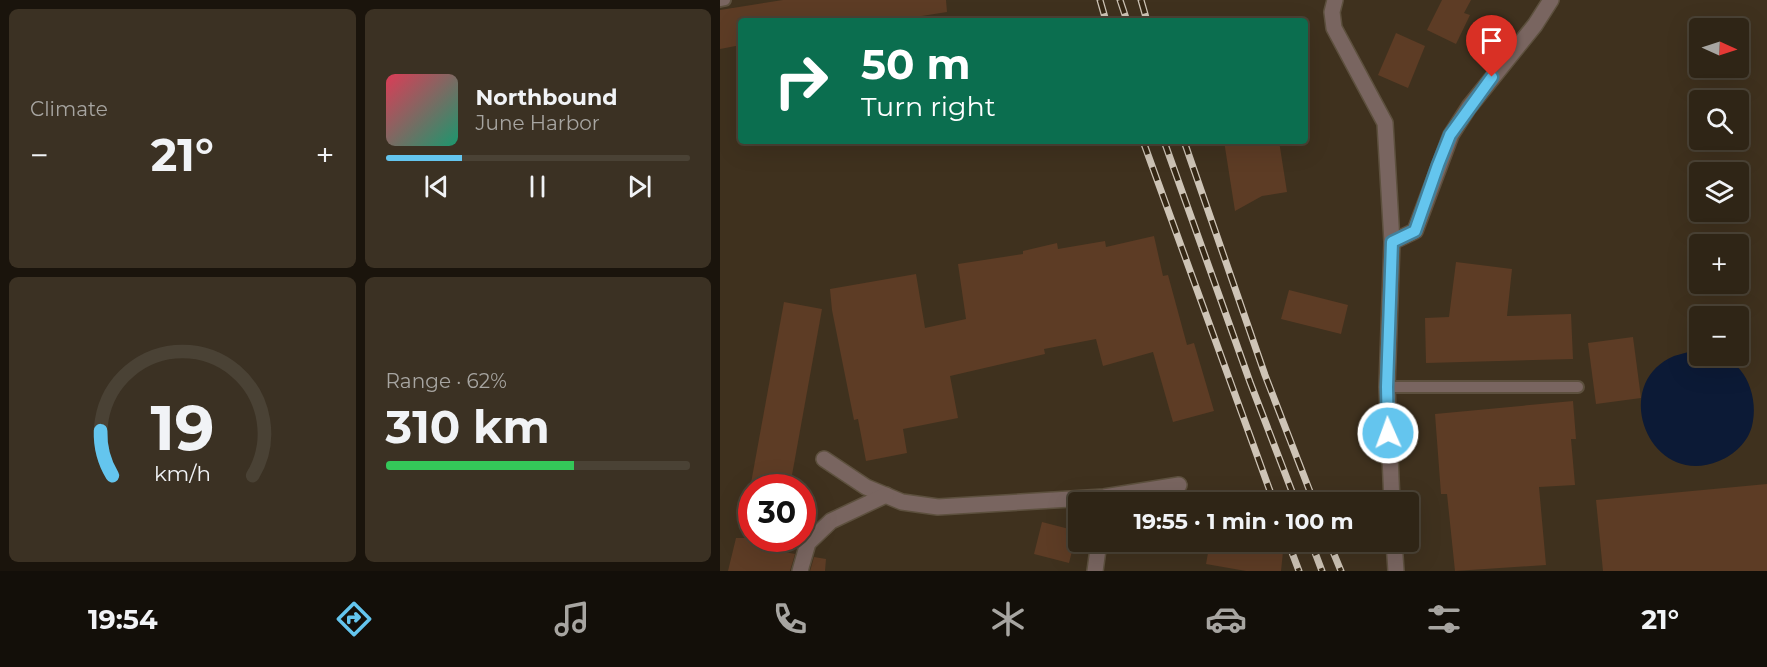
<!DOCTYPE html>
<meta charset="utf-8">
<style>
:root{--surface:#2f2516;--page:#3b3123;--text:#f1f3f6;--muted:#a7a5a1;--line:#4a4235;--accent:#64c5ee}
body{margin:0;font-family:Montserrat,sans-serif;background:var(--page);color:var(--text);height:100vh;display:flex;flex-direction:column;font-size:22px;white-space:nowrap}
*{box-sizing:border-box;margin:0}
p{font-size:20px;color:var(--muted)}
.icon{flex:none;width:33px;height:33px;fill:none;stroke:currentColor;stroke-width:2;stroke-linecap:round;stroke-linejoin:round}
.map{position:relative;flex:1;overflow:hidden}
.panel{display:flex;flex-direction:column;gap:9px;padding:9px;background:#1a140c;width:720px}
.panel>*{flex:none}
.guide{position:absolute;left:18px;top:18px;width:570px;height:126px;border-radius:6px;box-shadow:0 6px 24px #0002,0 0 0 2px var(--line);background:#0b6e4f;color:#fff;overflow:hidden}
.needle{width:39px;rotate:93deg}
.controls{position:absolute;left:969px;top:18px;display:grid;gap:12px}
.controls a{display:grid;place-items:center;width:60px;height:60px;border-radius:6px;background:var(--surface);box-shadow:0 6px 24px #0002,0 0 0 2px var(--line);font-size:30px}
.speed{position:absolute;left:18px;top:474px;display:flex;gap:12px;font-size:30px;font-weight:700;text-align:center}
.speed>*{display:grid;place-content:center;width:78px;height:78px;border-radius:50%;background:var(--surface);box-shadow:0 6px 24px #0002,0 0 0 2px var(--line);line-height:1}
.speed .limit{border:9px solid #d22;background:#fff;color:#111}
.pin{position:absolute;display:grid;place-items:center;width:51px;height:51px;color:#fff;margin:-62px -26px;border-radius:50% 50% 50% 0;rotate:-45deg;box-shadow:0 0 6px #0007}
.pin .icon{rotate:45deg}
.me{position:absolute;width:66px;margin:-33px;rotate:358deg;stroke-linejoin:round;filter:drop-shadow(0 0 4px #0008)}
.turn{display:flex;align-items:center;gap:21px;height:126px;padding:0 24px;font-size:27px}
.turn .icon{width:78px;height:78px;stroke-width:2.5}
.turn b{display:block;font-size:42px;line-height:51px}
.big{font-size:45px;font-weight:700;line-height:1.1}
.panel .widget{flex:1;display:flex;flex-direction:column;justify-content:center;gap:9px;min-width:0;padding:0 21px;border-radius:9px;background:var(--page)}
.panel .dial{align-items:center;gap:0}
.dial svg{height:156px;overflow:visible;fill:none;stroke:var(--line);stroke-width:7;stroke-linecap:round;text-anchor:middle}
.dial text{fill:var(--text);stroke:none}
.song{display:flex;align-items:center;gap:18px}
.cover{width:72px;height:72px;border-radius:9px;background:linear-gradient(135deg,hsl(350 70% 55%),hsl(160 70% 35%))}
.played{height:6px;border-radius:3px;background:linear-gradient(90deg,var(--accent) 25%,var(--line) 25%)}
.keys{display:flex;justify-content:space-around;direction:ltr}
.heat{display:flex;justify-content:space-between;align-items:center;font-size:33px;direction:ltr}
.charge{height:9px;border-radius:4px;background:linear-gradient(90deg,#34c759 62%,var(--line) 0)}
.panel .tiles{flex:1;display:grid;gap:9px;grid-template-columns:repeat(2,1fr)}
.trip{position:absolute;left:348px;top:492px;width:351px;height:60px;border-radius:6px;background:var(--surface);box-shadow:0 6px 24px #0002,0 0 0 2px var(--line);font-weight:700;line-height:60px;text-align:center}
.tab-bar{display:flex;height:96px;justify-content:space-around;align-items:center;background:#130f09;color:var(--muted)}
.tab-bar .icon{width:42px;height:42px}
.tab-bar .on{color:var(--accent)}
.tab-bar b{font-size:27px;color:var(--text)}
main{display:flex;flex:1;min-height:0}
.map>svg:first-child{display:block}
.water{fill:#0c1a36}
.building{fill:#5d3c25}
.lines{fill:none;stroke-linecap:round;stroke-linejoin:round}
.service-casing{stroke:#5d503e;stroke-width:14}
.minor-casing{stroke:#5d503e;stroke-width:18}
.service{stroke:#796560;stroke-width:10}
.minor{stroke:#796560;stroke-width:15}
.rail-casing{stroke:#cec4b6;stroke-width:7}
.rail{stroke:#352714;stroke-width:4.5;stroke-dasharray:14;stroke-linecap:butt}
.route-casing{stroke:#41809b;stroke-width:15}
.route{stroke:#64c5ee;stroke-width:10}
</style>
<main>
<section class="panel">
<div class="tiles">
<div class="widget"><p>Climate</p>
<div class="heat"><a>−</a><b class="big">21°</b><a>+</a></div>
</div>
<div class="widget">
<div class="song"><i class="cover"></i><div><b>Northbound</b><p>June Harbor</p></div></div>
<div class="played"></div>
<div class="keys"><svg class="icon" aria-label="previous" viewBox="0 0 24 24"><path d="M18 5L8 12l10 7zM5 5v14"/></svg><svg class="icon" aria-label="pause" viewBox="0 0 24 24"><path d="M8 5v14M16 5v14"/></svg><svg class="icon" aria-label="next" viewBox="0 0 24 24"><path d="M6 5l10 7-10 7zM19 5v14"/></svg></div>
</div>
<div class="widget dial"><svg viewBox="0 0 100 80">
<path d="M14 69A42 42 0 1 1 86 69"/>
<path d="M14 69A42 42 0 0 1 8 46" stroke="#64c5ee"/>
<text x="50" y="56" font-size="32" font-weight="700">19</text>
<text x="50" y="72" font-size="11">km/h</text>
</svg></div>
<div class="widget"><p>Range · 62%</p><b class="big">310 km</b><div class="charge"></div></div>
</div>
</section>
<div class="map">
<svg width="1047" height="571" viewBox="0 0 1047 571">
<rect width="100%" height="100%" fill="#3f311e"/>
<path class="water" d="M972,351l7,1 1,4c5,0 12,-2 18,0 29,6 41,44 34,70 -4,16 -18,29 -33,35 -69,29 -111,-77 -45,-105 6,-2 12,-3 18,-5z"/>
<g class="building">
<path d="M63,0h163l1,12 -57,9h-149v24l-21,4v-39z"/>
<path d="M722,0h29l-7,13 6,2 -14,29 -29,-14z"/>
<path d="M676,33l29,13 -17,42 -30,-13z"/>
<path d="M504,141h55l8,51 -25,4 -27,15z"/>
<path d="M434,236l9,40 5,-1 19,70 7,-2 20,68 -41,11 -20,-70 -50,14 -7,-27 -52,10 1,5 -95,22 8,42 -55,11 4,24 -41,8 -8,-42 -4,1 -22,-110 -2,-21 86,-15 9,54 41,-9 -8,-55 65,-10v-3l34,-8 1,6 47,-8 1,6z"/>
<path d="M736,262l56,7 -5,47 64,-2 2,45 -147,4 -1,-45 24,-1z"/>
<path d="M569,290l59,15 -7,29 -60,-15z"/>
<path d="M64,302l38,7 -30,166 -41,8z"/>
<path d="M913,337l8,61 -45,6 -8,-61z"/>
<path d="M853,401l3,38h-5l4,46 -36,2 7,78 -91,6 -8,-77h-6l-6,-80z"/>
<path d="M1047,484v87h-164l-7,-71z"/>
<path d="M322,522l35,9 -8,32 -35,-9z"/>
<path d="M16,538h52l-3,14 10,2 -5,17h-62z"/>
<path d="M490,542h74l-3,29h-35l-40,-7z"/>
<path d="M94,557l12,2 -1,12h-15z"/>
</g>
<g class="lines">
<defs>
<g id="service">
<path d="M0,1l5,-1"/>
<path d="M667,387h191"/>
</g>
<g id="minor">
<path d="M615,0l-3,12 2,16 51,95 7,119 -5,145 5,115"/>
<path d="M672,242l23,-11 36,-96 18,-28 66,-82 16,-25"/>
<path d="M104,459l42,28 36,15 36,5 166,-10 75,-12"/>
<path d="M674,542l2,29"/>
<path d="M80,571l8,-28 23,-22 55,-26"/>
<path d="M375,571l4,-29"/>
</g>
</defs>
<use href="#service" class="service-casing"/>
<use href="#minor" class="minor-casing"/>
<use href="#service" class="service"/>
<use href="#minor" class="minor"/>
<defs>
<g id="rail">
<path d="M380,0l6,21"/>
<path d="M400,0l7,21"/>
<path d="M421,0l6,21"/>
<path d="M423,141l131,361"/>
<path d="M444,141l86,241 46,120"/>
<path d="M464,141l81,234 49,127"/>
<path d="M568,542l11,29"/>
<path d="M591,542l11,29"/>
<path d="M609,542l12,29"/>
</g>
</defs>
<use href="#rail" class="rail-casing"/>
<use href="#rail" class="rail"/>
</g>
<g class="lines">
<defs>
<path id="route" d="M668,433l-1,-46 5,-145 23,-11 23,-66 12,-30 42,-58"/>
</defs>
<use href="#route" class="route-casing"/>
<use href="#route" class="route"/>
</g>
</svg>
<div class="controls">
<a><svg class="needle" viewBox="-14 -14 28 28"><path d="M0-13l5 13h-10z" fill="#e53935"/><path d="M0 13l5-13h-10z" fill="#a7a5a1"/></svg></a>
<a><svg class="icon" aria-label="search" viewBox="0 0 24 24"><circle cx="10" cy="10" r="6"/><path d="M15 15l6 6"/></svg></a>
<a><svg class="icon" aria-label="layers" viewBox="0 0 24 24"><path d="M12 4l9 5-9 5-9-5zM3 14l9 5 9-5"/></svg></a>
<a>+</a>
<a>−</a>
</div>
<div class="speed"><div class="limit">30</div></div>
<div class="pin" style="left:772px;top:77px;background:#d93025"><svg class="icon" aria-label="arrive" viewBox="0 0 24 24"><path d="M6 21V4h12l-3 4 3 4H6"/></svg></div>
<svg class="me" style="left:668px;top:433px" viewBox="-20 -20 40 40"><circle r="17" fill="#64c5ee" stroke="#fff" stroke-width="3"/><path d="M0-11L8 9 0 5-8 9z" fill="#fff"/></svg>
<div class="trip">19:55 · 1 min · 100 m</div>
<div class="guide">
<div class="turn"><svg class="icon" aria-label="right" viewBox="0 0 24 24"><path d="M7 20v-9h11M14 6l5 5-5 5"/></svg><div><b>50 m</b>Turn right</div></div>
</div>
</div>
</main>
<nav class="tab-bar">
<b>19:54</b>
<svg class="icon on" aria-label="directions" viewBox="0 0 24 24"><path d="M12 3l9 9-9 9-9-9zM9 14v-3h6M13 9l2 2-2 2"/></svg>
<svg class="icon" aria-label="music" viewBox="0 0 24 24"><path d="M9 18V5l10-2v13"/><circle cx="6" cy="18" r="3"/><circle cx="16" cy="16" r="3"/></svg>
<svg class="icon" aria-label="phone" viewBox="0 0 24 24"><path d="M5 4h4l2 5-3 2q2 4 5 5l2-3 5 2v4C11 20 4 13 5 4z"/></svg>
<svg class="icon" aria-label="climate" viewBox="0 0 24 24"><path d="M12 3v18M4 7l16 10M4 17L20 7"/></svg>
<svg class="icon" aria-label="car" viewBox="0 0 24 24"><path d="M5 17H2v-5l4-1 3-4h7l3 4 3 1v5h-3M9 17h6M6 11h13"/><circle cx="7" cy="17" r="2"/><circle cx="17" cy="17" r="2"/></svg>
<svg class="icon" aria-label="filters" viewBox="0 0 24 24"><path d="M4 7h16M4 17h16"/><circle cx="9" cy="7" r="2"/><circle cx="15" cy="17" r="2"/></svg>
<b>21°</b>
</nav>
